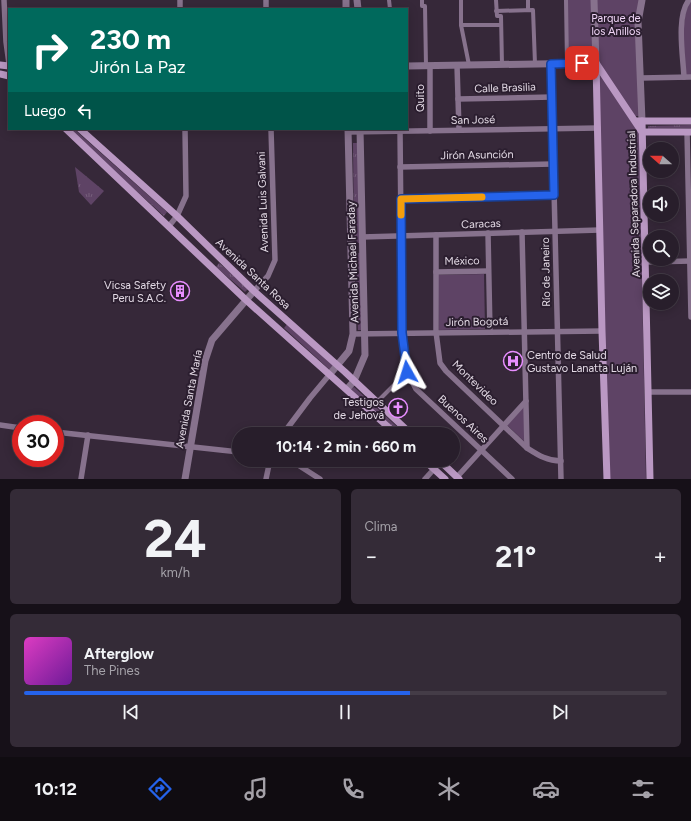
<!DOCTYPE html>
<html lang="es">
<meta charset="utf-8">
<style>
:root{--surface:#281e2b;--page:#342b37;--text:#f1f3f6;--muted:#a5a2a9;--line:#443c47;--accent:#2563eb}
body{margin:0;font-family:Figtree,sans-serif;background:var(--page);color:var(--text);height:100vh;display:flex;flex-direction:column;font-size:15px;white-space:nowrap}
*{box-sizing:border-box;margin:0}
p{font-size:13px;color:var(--muted)}
.icon{flex:none;width:22px;height:22px;fill:none;stroke:currentColor;stroke-width:2;stroke-linecap:round;stroke-linejoin:round}
.map{position:relative;height:479px;overflow:hidden}
.side{display:flex;flex-direction:column;gap:10px;padding:10px;background:#161018;flex:1}
.side>*{flex:none}
.banner{position:absolute;left:8px;top:8px;width:400px;height:122px;border-radius:0px;box-shadow:0 2px 10px #0003,0 0 0 1px var(--line);background:#00695c;color:#fff;overflow:hidden}
.needle{width:26px;rotate:291deg}
.controls{position:absolute;left:643px;top:142px;display:grid;gap:8px}
.controls a{display:grid;place-items:center;width:36px;height:36px;border-radius:50%;background:var(--surface);box-shadow:0 2px 10px #0003,0 0 0 1px var(--line);font-size:20px}
.speed{position:absolute;left:12px;top:415px;display:flex;gap:8px;font-size:20px;font-weight:700;text-align:center}
.speed>*{display:grid;place-content:center;width:52px;height:52px;border-radius:50%;background:var(--surface);box-shadow:0 2px 10px #0003,0 0 0 1px var(--line);line-height:1}
.speed .limit{border:6px solid #d22;background:#fff;color:#111}
.pin{position:absolute;display:grid;place-items:center;width:34px;height:34px;color:#fff;margin:-17px;border-radius:8px;box-shadow:0 2px 6px #0006}
.me{position:absolute;width:44px;margin:-22px;rotate:354deg;stroke-linejoin:round;filter:drop-shadow(0 0 3px #0008)}
.turn{display:flex;align-items:center;gap:14px;height:84px;padding:0 16px;font-size:18px}
.turn .icon{width:52px;height:52px;stroke-width:2.5}
.turn b{display:block;font-size:28px;line-height:34px}
.then{display:flex;align-items:center;height:38px;padding:0 16px;background:#0003;gap:8px;font-size:15px}
.big{font-size:30px;font-weight:700;line-height:1.1}
.side .tile{flex:1;display:flex;flex-direction:column;justify-content:center;gap:6px;min-width:0;padding:0 14px;border-radius:6px;background:var(--page)}
.side .dial{align-items:center;gap:0}
.dial b{font-size:52px;line-height:1}
.song{display:flex;align-items:center;gap:12px}
.cover{width:48px;height:48px;border-radius:6px;background:linear-gradient(135deg,hsl(310 70% 55%),hsl(280 70% 35%))}
.played{height:4px;border-radius:2px;background:linear-gradient(90deg,var(--accent) 60%,var(--line) 60%)}
.keys{display:flex;justify-content:space-around;direction:ltr}
.heat{display:flex;justify-content:space-between;align-items:center;font-size:22px;direction:ltr}
.side .tiles{flex:1;display:grid;gap:10px;grid-template-columns:1fr 1fr}
.tile:last-child{grid-column:span 2}
.trip{position:absolute;left:232px;top:427px;width:228px;height:40px;border-radius:20px;background:var(--surface);box-shadow:0 2px 10px #0003,0 0 0 1px var(--line);font-weight:700;line-height:40px;text-align:center}
.tab-bar{display:flex;height:64px;justify-content:space-around;align-items:center;background:#100c11;color:var(--muted)}
.tab-bar .icon{width:28px;height:28px}
.tab-bar .on{color:var(--accent)}
.tab-bar b{font-size:18px;color:var(--text)}
.map>svg:first-child{display:block}
.grass{fill:url(#grass-tufts)}
.park{fill:#5e4365}
.lines{fill:none;stroke-linecap:round;stroke-linejoin:round}
.pedestrian{stroke:#87728d;stroke-width:4}
.minor{stroke:#87728d;stroke-width:5.5}
.tertiary{stroke:#87728d;stroke-width:7}
.secondary{stroke:#ba98c3;stroke-width:7}
.route-casing{stroke:#184099;stroke-width:10}
.route{stroke:#2563eb;stroke-width:7}
.slow{stroke:#f59e0b;stroke-width:7}
.labels{text-anchor:middle;dominant-baseline:central;stroke-width:4;stroke-linejoin:round;paint-order:stroke}
.park-label{font-size:11px;fill:#f0d5f7;stroke:#2b1e2f}
.street-label{font-size:11px;fill:#e3dae5;stroke:#2b1e2f}
.poi-label{font-size:11px;fill:#e3dae5;stroke:#2b1e2f;text-anchor:end}
</style>
<div class="map">
<svg width="691" height="479" viewBox="0 0 691 479">
<defs>
<pattern id="grass-tufts" width="24" height="20" patternUnits="userSpaceOnUse"><rect width="24" height="20" fill="#5e4365"/><path d="M3 7l-1-3M5 7V3M7 7l1-3M15 17l-1-3M17 17v-4M19 17l1-3" fill="none" stroke="#755e7b"/></pattern>
</defs>
<rect width="100%" height="100%" fill="#362839"/>
<g class="grass">
<path d="M691,125v3l-43,1v-3z"/>
<path d="M68,129h6l93,83 -3,4z"/>
<path d="M353,143h5l2,100h-6z"/>
<path d="M75,167l29,24 -13,14 -12,-13z"/>
<path d="M355,253h6l2,77h-5z"/>
<path d="M219,263l30,25 -4,4 -29,-25z"/>
<path d="M288,323l46,42 -4,5 -46,-42z"/>
<path d="M354,387l51,47h-5l-49,-45z"/>
</g>
<g class="park">
<path d="M567,0h24l4,62h-27z"/>
<path d="M594,0h46v116h-6l-36,-54z"/>
<path d="M691,2v73h-5c-1,-17 -7,-61 5,-73z"/>
<path d="M598,71l41,62 7,346h-38z"/>
<path d="M484,274l1,55 -46,1 -1,-55z"/>
<path d="M525,405l1,38 -19,-18z"/>
</g>
<g class="lines">
<g class="pedestrian">
<path d="M389,0l1,9"/>
<path d="M422,0v6h3l1,60"/>
<path d="M461,0v25l8,40"/>
<path d="M496,0l1,16h4l1,49"/>
<path d="M528,0v10"/>
<path d="M566,0l1,64"/>
<path d="M496,11l37,-1 2,54"/>
<path d="M461,25h40"/>
<path d="M377,402l30,-30"/>
</g>
<g class="minor">
<path d="M4,0l2,42 3,22"/>
<path d="M180,0v9"/>
<path d="M266,0v9"/>
<path d="M551,64l10,415"/>
<path d="M457,65l2,65"/>
<path d="M684,77c-1,-21 -8,-61 5,-77"/>
<path d="M641,78l50,-1"/>
<path d="M458,99l94,-2"/>
<path d="M400,129l2,204 5,39 9,17 96,90"/>
<path d="M430,131v-65"/>
<path d="M348,132l250,-4"/>
<path d="M687,132l4,185"/>
<path d="M400,167l153,-3"/>
<path d="M401,199l153,-4"/>
<path d="M169,226l8,-10 9,-20 -1,-67"/>
<path d="M522,232l5,216"/>
<path d="M488,233l2,99"/>
<path d="M436,235v97l4,31 6,8 81,77c11,7 20,13 34,13"/>
<path d="M362,237l238,-7"/>
<path d="M647,262l44,-1"/>
<path d="M436,272l52,-1"/>
<path d="M254,291l14,-15 7,-16 -4,-131"/>
<path d="M353,334l249,-3"/>
<path d="M649,392h42"/>
<path d="M0,425l21,3"/>
<path d="M55,432l184,20"/>
<path d="M283,434l27,-36 20,-24"/>
<path d="M283,460l12,3 25,16"/>
<path d="M457,477l69,-76"/>
<path d="M81,479l7,-44"/>
<path d="M266,479l4,-19"/>
<path d="M425,479l9,-10"/>
</g>
<g class="tertiary">
<path d="M346,0v9"/>
<path d="M357,0l1,9"/>
<path d="M407,66l189,-3 -2,-63"/>
<path d="M642,121l-4,-99 4,-22"/>
<path d="M330,374l19,-23 4,-17 -5,-205"/>
<path d="M347,389l7,-8 11,-26 -5,-226"/>
<path d="M185,479l20,-118 7,-21 42,-49"/>
</g>
<g class="secondary">
<path d="M596,63l6,268 5,148"/>
<path d="M596,63l46,69"/>
<path d="M0,65l9,1"/>
<path d="M0,74l9,2"/>
<path d="M637,121h54"/>
<path d="M642,121l8,358"/>
<path d="M66,129l180,171 150,134"/>
<path d="M80,129l97,87 77,75 91,81 66,62"/>
<path d="M643,132h48"/>
<path d="M424,460l21,19"/>
<path d="M439,460l20,19"/>
</g>
</g>
<g class="lines">
<defs>
<path id="route" d="M407,372l-5,-39 -1,-134 153,-4 -3,-131 31,-1"/>
</defs>
<use href="#route" class="route-casing"/>
<use href="#route" class="route"/>
<path class="slow" d="M401,215v-16l81,-2"/>
</g>
<defs>
<symbol id="building-ring" viewBox="-11 -11 22 22"><circle r="9.5" fill="#2b1e2f" stroke="#e88eff" stroke-width="1.5"/><path d="M-4-6H4V6H1V3H-1V6H-4ZM-2.5-4.3h1.7v1.8h-1.7ZM.8-4.3h1.7v1.8H.8ZM-2.5-1h1.7V.8h-1.7ZM.8-1h1.7V.8H.8Z" fill="#e88eff"/></symbol>
<symbol id="hospital-ring" viewBox="-11 -11 22 22"><circle r="9.5" fill="#2b1e2f" stroke="#e88eff" stroke-width="1.5"/><path d="M-5-5h3v3.5h4V-5h3V5h-3V1.5h-4V5h-3Z" fill="#e88eff"/></symbol>
<symbol id="church-ring" viewBox="-11 -11 22 22"><circle r="9.5" fill="#2b1e2f" stroke="#e88eff" stroke-width="1.5"/><path d="M-1.2-6h2.4v3.5h3.3v2.4h-3.3V6h-2.4V-.1h-3.3v-2.4h3.3Z" fill="#e88eff"/></symbol>
</defs>
<g fill-rule="evenodd">
<use href="#building-ring" x="169" y="280" width="22" height="22"/>
<use href="#hospital-ring" x="502" y="350" width="22" height="22"/>
<use href="#church-ring" x="387" y="397" width="22" height="22"/>
</g>
<g class="labels">
<g class="park-label">
<text x="616" y="18">Parque de<tspan x="616" dy="13">los Anillos</tspan></text>
</g>
<g class="street-label">
<text transform="translate(505 88) rotate(-2)">Calle Brasilia</text>
<text transform="translate(420 98) rotate(-90)">Quito</text>
<text transform="translate(473 120) rotate(-1)">San José</text>
<text transform="translate(477 155) rotate(-1)">Jirón Asunción</text>
<text transform="translate(263 202) rotate(-92)">Avenida Luis Galvani</text>
<text transform="translate(634 204) rotate(-92)">Avenida Separadora Industrial</text>
<text transform="translate(481 224) rotate(-2)">Caracas</text>
<text transform="translate(462 261) rotate(-1)">México</text>
<text transform="translate(353 262) rotate(-92)">Avenida Michael Faraday</text>
<text transform="translate(546 272) rotate(-91)">Río de Janeiro</text>
<text transform="translate(253 274) rotate(43)">Avenida Santa Rosa</text>
<text transform="translate(477 322) rotate(-1)">Jirón Bogotá</text>
<text transform="translate(475 383) rotate(44)">Montevideo</text>
<text transform="translate(189 399) rotate(-79)">Avenida Santa María</text>
<text transform="translate(463 419) rotate(43)">Buenos Aires</text>
</g>
<g class="poi-label">
<text x="166" y="285">Vicsa Safety<tspan x="166" dy="13">Peru S.A.C.</tspan></text>
<text x="527" y="355" text-anchor="start">Centro de Salud<tspan x="527" dy="13">Gustavo Lanatta Luján</tspan></text>
<text x="384" y="402">Testigos<tspan x="384" dy="13">de Jehová</tspan></text>
</g>
</g>
</svg>
<div class="controls">
<a><svg class="needle" viewBox="-14 -14 28 28"><path d="M0-13l5 13h-10z" fill="#e53935"/><path d="M0 13l5-13h-10z" fill="#a5a2a9"/></svg></a>
<a><svg class="icon" aria-label="sound" viewBox="0 0 24 24"><path d="M4 9h4l5-4v14l-5-4H4zM17 9q2 3 0 6"/></svg></a>
<a><svg class="icon" aria-label="search" viewBox="0 0 24 24"><circle cx="10" cy="10" r="6"/><path d="M15 15l6 6"/></svg></a>
<a><svg class="icon" aria-label="layers" viewBox="0 0 24 24"><path d="M12 4l9 5-9 5-9-5zM3 14l9 5 9-5"/></svg></a>
</div>
<div class="speed"><div class="limit">30</div></div>
<div class="pin" style="left:582px;top:63px;background:#d93025"><svg class="icon" aria-label="arrive" viewBox="0 0 24 24"><path d="M6 21V4h12l-3 4 3 4H6"/></svg></div>
<svg class="me" style="left:407px;top:372px" viewBox="-20 -20 40 40"><path d="M0-17L14 15 0 8-14 15z" fill="#2563eb" stroke="#fff" stroke-width="4"/></svg>
<div class="trip">10:14 · 2 min · 660 m</div>
<div class="banner">
<div class="turn"><svg class="icon" aria-label="right" viewBox="0 0 24 24"><path d="M7 20v-9h11M14 6l5 5-5 5"/></svg><div><b>230 m</b>Jirón La Paz</div></div>
<div class="then">Luego<svg class="icon" aria-label="left" viewBox="0 0 24 24"><path d="M17 20v-9H6M10 6l-5 5 5 5"/></svg></div>
</div>
</div>
<section class="side">
<div class="tiles">
<div class="tile dial"><b>24</b><p>km/h</p></div>
<div class="tile"><p>Clima</p>
<div class="heat"><a>−</a><b class="big">21°</b><a>+</a></div>
</div>
<div class="tile">
<div class="song"><i class="cover"></i><div><b>Afterglow</b><p>The Pines</p></div></div>
<div class="played"></div>
<div class="keys"><svg class="icon" aria-label="previous" viewBox="0 0 24 24"><path d="M18 5L8 12l10 7zM5 5v14"/></svg><svg class="icon" aria-label="pause" viewBox="0 0 24 24"><path d="M8 5v14M16 5v14"/></svg><svg class="icon" aria-label="next" viewBox="0 0 24 24"><path d="M6 5l10 7-10 7zM19 5v14"/></svg></div>
</div>
</div>
</section>
<nav class="tab-bar">
<b>10:12</b>
<svg class="icon on" aria-label="directions" viewBox="0 0 24 24"><path d="M12 3l9 9-9 9-9-9zM9 14v-3h6M13 9l2 2-2 2"/></svg>
<svg class="icon" aria-label="music" viewBox="0 0 24 24"><path d="M9 18V5l10-2v13"/><circle cx="6" cy="18" r="3"/><circle cx="16" cy="16" r="3"/></svg>
<svg class="icon" aria-label="phone" viewBox="0 0 24 24"><path d="M5 4h4l2 5-3 2q2 4 5 5l2-3 5 2v4C11 20 4 13 5 4z"/></svg>
<svg class="icon" aria-label="climate" viewBox="0 0 24 24"><path d="M12 3v18M4 7l16 10M4 17L20 7"/></svg>
<svg class="icon" aria-label="car" viewBox="0 0 24 24"><path d="M5 17H2v-5l4-1 3-4h7l3 4 3 1v5h-3M9 17h6M6 11h13"/><circle cx="7" cy="17" r="2"/><circle cx="17" cy="17" r="2"/></svg>
<svg class="icon" aria-label="filters" viewBox="0 0 24 24"><path d="M4 7h16M4 17h16"/><circle cx="9" cy="7" r="2"/><circle cx="15" cy="17" r="2"/></svg>
</nav>
